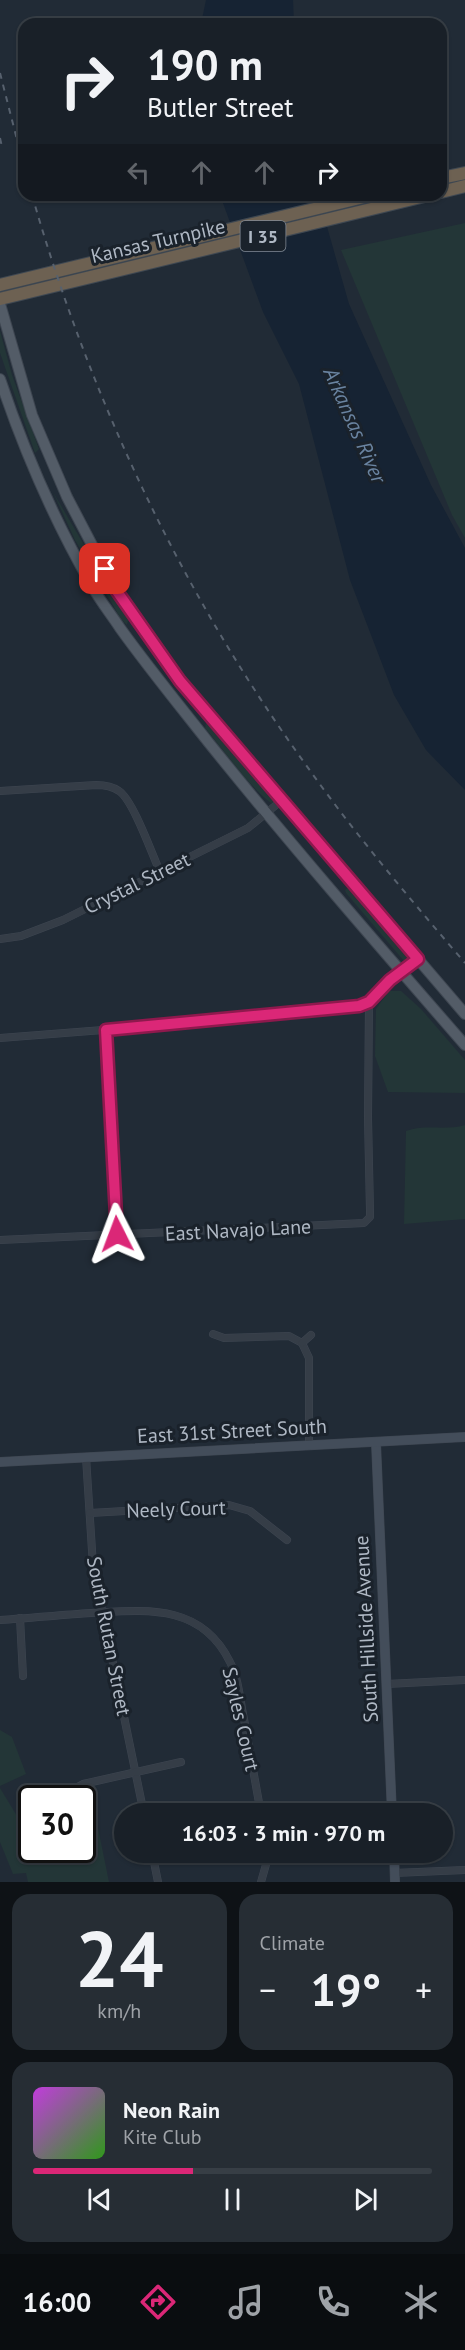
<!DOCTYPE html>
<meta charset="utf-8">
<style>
:root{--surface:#192028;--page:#262d34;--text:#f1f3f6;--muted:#9fa3a8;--line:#373e45;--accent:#db2777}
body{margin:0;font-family:"PT Sans",sans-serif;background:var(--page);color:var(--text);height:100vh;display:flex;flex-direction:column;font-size:22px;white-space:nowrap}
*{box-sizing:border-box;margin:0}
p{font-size:20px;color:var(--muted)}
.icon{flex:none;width:33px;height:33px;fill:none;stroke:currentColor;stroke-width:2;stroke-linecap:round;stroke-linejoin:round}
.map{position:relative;height:1882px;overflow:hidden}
.details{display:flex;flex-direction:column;gap:12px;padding:12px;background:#0e1216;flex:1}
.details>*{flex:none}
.banner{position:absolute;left:18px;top:18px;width:429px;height:183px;border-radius:18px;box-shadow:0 2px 4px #0004,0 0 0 2px var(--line);background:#192028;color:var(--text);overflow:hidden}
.speed{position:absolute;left:18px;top:1785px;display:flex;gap:12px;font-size:30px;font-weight:700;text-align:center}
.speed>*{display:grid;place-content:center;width:78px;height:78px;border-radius:50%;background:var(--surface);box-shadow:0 2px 4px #0004,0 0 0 2px var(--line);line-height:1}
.speed .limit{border:3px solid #111;border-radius:9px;background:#fff;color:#111}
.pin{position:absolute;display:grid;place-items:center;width:51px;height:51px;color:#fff;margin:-26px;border-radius:12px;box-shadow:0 3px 9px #0006}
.me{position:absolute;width:66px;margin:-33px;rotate:357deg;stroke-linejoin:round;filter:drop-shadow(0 0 4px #0008)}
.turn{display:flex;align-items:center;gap:21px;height:126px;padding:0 30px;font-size:27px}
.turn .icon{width:78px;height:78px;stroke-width:2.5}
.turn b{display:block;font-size:42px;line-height:51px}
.lanes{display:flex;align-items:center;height:57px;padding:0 30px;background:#0003;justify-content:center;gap:30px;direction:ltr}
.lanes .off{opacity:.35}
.big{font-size:45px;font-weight:700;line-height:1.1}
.details .card{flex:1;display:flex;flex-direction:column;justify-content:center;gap:9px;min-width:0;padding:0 21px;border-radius:18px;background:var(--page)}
.details .dial{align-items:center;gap:0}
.dial b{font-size:78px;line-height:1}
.song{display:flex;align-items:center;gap:18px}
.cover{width:72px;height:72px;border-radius:9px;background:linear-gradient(135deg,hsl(290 70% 55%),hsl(110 70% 35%))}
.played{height:6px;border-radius:3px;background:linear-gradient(90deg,var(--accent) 40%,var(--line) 40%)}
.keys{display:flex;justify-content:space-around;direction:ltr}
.heat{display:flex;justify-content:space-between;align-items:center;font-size:33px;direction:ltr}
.details .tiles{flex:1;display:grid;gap:12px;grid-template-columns:1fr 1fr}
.card:last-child{grid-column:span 2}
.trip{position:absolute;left:114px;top:1803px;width:339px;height:60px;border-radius:30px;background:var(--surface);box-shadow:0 2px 4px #0004,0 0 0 2px var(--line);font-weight:700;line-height:60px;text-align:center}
.menu{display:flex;height:96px;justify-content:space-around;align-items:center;background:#0a0d10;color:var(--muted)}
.menu .icon{width:42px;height:42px}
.menu .on{color:var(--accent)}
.menu b{font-size:27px;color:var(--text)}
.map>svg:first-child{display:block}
.green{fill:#233637}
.water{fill:#162333}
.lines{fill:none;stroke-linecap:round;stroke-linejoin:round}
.street-casing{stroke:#3e4651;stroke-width:8}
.secondary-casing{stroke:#3e4651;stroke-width:10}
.primary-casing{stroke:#3e4651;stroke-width:12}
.highway-casing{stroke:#3f4852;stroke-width:14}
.street{stroke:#353d47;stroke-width:7}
.secondary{stroke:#434d5a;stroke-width:9}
.primary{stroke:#535c67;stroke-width:10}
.highway{stroke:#6d6152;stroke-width:12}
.rail{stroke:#57616e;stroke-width:2;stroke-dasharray:6 6;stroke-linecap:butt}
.route-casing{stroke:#8e194d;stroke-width:15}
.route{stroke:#db2777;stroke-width:10}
.labels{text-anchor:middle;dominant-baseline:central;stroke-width:6;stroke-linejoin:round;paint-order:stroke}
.shield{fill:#1a222b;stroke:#828b96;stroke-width:1.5}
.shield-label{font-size:18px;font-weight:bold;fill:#afb8c4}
.street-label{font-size:20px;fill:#afb8c4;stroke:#1a222b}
.water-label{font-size:21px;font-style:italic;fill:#6a84a1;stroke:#1a222b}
</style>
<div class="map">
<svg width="465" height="1882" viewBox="0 0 465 1882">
<rect width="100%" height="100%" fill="#212b36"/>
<g class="green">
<path d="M465,223v315l-13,-23 -111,-265z"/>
<path d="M0,331l12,44 27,74 -4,4 -35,-100z"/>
<path d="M53,492l75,128 -1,5 -6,-6 -46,-79z"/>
<path d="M206,723l7,4 61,71v4l-3,1c-21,-15 -48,-54 -66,-75z"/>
<path d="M348,888l57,64 2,6 -3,3 -58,-68 -1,-3z"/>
<path d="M389,991h12l20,18 44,51v33l-77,-1 -13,-36 1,-47z"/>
<path d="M465,1125v94l-61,5 2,-93c19,-7 40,0 59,-6z"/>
<path d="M0,1730l12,7 14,37 -26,12z"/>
<path d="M0,1788l31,51 1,11h6l3,5 7,-5h34l1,-29 13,-3 13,64h-81l-2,-9 -13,1 -13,-32z"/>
</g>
<g class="water">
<path d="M206,0h87l1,24h-93z"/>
<path d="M220,195h98l31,109 82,181 34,63v242l-39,-40 -32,-55 -44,-115 -51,-196 -36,-72z"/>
</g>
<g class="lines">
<defs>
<g id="street">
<path d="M0,791l96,-6c8,0 16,1 23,6 14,9 33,63 41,81"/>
<path d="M0,939l21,-3 42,-16 185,-92 33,-27"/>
<path d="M106,1030l11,204"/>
<path d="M0,1038l206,-16 153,-16 10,-4 21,-22 28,-21"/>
<path d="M0,1240l364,-17 6,-6v-6l-2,-93 1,-116"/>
<path d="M213,1334l11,4 65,-2 13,7 7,15v88"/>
<path d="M302,1343l9,-8"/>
<path d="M86,1457l7,109 51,248"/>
<path d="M90,1513l139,-8 21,6 37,29"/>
<path d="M20,1618l3,58"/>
<path d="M0,1620c30,-2 61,-5 91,-7 55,-3 110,-10 139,49 9,17 10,39 14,57 6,32 11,63 17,95"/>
<path d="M387,1684l78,-4"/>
<path d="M58,1798l25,-14 98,-22"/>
<path d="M152,1852l6,30"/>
<path d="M394,1873l71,-3"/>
<path d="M261,1882l6,-21 -1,-9"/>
</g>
<g id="secondary">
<path d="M376,1443l16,371"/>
<path d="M0,1462l465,-25"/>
<path d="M394,1852l1,30"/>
</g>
<g id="primary">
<path d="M0,304l32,111 35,82 47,90 66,94 285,333"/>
<path d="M0,379c24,72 54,141 92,207 8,15 19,28 28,42 28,39 59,77 89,115 83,103 169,202 256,302"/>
</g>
<g id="highway">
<path d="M441,178l24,-5"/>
<path d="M441,192l24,-6"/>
<path d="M0,285l372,-90"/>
<path d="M0,299l429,-104"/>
</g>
</defs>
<use href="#street" class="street-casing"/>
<use href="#secondary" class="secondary-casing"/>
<use href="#primary" class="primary-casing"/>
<use href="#highway" class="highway-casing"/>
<use href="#street" class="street"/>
<use href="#secondary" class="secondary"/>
<use href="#primary" class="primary"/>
<use href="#highway" class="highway"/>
<g class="rail">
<path d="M0,73l24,94"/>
<path d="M0,138l2,9"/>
<path d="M32,195c58,203 150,399 274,570 49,69 104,134 159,198"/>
</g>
</g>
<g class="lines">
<defs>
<path id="route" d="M105,569l9,18 66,94 238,278 -28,21 -21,22 -10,4 -253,24 11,204"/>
</defs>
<use href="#route" class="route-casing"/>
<use href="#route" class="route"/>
</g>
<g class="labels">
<rect class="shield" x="240.5" y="221" width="45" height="30" rx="4.5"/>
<g class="shield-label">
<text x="263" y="236">I 35</text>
</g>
<g class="street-label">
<text transform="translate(158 241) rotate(-13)">Kansas Turnpike</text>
<text transform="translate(137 883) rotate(-26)">Crystal Street</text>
<text transform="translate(238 1230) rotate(-3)">East Navajo Lane</text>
<text transform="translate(232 1431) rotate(-3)">East 31st Street South</text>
<text transform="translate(176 1509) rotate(-2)">Neely Court</text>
<text transform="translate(366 1629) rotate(-93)">South Hillside Avenue</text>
<text transform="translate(109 1636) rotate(79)">South Rutan Street</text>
<text transform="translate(241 1719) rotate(77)">Sayles Court</text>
</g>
<g class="water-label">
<text transform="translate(355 425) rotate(66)">Arkansas River</text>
</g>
</g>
</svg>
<div class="speed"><div class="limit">30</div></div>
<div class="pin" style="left:105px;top:569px;background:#d93025"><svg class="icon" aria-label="arrive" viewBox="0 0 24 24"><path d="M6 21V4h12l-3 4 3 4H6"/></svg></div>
<svg class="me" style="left:117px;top:1234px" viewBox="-20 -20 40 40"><path d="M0-17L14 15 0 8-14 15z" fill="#db2777" stroke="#fff" stroke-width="4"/></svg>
<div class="trip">16:03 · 3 min · 970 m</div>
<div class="banner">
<div class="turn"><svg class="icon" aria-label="right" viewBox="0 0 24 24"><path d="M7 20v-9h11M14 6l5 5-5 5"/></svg><div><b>190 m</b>Butler Street</div></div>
<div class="lanes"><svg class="icon off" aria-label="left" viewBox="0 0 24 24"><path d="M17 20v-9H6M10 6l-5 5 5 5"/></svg><svg class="icon off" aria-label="ahead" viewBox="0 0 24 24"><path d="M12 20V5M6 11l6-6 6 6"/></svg><svg class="icon off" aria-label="ahead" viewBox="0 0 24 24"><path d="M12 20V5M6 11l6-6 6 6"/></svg><svg class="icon" aria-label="right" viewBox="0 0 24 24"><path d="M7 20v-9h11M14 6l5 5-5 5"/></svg></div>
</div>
</div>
<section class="details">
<div class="tiles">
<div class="card dial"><b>24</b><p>km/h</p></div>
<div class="card"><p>Climate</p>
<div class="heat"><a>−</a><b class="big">19°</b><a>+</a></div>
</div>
<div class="card">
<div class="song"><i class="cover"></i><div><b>Neon Rain</b><p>Kite Club</p></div></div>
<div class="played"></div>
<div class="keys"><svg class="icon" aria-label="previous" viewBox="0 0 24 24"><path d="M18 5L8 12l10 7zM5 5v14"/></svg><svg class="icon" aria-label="pause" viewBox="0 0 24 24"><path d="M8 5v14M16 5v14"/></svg><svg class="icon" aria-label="next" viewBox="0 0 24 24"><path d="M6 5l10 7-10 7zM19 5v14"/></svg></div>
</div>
</div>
</section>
<nav class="menu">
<b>16:00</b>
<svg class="icon on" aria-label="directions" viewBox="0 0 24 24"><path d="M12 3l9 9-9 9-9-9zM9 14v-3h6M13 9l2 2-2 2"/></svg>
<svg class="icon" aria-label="music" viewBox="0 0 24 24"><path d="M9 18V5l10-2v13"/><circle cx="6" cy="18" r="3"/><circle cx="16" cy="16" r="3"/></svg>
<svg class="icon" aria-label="phone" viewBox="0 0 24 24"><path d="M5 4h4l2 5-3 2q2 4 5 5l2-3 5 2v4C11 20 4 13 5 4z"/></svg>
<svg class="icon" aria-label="climate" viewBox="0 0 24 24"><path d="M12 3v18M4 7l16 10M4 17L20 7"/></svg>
</nav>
